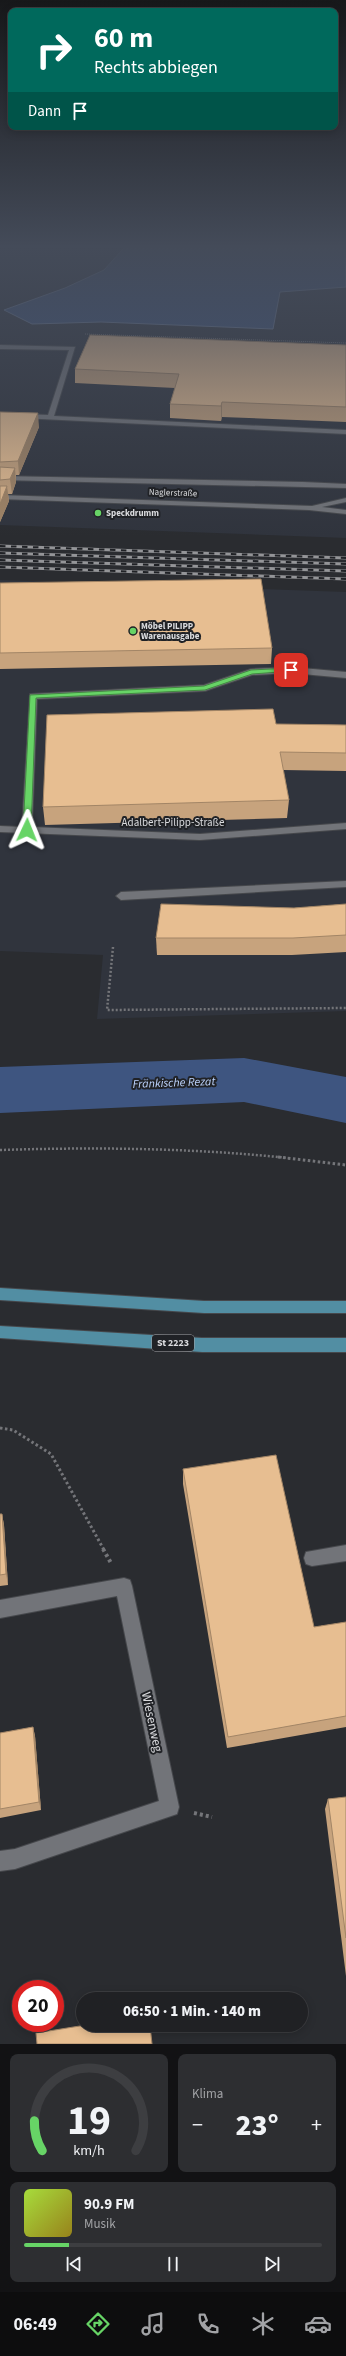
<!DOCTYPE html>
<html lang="de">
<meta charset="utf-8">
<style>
:root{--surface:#202124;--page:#2d2e31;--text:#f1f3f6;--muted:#a2a3a6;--line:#3d3e41;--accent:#67d466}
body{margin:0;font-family:"Source Sans 3",sans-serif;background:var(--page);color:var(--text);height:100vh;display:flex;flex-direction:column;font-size:15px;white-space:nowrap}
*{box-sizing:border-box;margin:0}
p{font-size:13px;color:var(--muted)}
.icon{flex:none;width:22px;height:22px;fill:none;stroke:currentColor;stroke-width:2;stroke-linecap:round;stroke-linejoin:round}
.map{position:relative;height:2044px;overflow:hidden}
.side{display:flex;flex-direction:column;gap:10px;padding:10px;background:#121214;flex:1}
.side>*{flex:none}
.top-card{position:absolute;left:8px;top:8px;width:330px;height:122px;border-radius:8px;box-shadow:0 2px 10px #0003,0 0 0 1px var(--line);background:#00695c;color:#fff;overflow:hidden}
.speed{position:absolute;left:12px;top:1980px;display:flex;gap:8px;font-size:20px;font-weight:700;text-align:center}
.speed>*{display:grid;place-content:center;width:52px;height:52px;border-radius:50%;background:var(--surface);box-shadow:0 2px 10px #0003,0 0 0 1px var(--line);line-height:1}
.speed .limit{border:6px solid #d22;background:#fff;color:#111}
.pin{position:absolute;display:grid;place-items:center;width:34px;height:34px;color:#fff;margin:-17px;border-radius:8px;box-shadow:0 2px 6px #0006}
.me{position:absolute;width:44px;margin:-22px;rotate:2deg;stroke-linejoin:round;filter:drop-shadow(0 0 3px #0008)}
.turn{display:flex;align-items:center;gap:14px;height:84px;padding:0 20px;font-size:18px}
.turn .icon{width:52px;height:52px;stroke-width:2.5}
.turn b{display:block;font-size:28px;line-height:34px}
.then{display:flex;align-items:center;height:38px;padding:0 20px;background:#0003;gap:8px;font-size:15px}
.big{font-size:30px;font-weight:800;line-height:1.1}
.side .card{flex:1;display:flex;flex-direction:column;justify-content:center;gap:6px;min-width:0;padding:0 14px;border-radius:8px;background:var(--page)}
.side .dial{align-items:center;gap:0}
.dial svg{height:104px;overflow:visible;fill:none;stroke:var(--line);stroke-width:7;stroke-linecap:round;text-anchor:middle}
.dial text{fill:var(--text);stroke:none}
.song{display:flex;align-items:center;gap:12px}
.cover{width:48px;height:48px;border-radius:6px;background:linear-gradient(135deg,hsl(80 70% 55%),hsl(50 70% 35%))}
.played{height:4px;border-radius:2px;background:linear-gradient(90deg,var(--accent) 15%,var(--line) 15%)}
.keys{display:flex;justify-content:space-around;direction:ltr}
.heat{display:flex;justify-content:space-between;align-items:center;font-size:22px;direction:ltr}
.side .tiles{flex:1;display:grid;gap:10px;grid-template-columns:1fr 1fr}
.card:last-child{grid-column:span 2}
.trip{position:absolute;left:76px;top:1992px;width:232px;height:40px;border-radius:20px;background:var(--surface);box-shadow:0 2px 10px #0003,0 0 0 1px var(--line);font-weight:800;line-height:40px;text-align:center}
.tab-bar{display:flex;height:64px;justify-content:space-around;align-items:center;background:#0d0d0e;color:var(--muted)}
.tab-bar .icon{width:28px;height:28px}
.tab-bar .current{color:var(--accent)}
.tab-bar b{font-size:18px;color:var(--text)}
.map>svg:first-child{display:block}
.built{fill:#30343d}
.water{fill:#3e5580;stroke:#6d7e9c}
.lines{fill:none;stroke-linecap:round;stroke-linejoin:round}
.river{fill:#3e5580;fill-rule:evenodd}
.minor-casing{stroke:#46484c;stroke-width:2}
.major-casing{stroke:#46484c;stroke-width:2}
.path-far3{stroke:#747579;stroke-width:1;stroke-dasharray:1 1;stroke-linecap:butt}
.path-far2{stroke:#747579;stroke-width:2.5;stroke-dasharray:2 2;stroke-linecap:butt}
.path-far1{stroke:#747579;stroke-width:3;stroke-dasharray:2.5 2.5;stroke-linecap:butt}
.path{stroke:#747579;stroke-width:4;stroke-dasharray:3 3;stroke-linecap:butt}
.minor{fill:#727479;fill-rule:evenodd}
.major{fill:#528ea3;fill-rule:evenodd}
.rail-casing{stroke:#949598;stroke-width:3}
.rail{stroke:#202226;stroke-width:2;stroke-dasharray:5.5;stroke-linecap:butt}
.wall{fill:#c7a37d}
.shaded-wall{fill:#a28566}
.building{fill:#e7be91;stroke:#a28566}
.route{fill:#67d466;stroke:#438a42}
.poi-dot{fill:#67d466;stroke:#202226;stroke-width:1.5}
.labels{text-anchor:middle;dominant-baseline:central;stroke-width:4;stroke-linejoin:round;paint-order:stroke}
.far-street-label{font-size:9px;fill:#dbdcdf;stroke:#202226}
.far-poi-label{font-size:9px;font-weight:bold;fill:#dbdcdf;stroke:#202226;text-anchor:start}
.shield{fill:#202226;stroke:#a3a4a8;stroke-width:1}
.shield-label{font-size:10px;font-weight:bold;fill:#dbdcdf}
.street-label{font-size:11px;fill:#dbdcdf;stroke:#202226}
.water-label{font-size:12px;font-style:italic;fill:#bed5ff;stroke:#202226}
.near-street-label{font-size:13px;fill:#dbdcdf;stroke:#202226}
</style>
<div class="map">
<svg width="346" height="2044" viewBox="0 0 346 2044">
<rect width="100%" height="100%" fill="#2a2c30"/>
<g class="built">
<path d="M0,249h346v289l-346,-13z"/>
<path d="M0,580l346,12v419l-249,8 6,-64 -103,-4z"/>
</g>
<path class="water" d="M123,249h222l1,38 -66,5 -7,37 -172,-7 -69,2 -28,-14 61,-22 39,-18z"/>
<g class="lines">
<path class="river" d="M244,1058l102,19v46l-102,-21 -244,11v-46z"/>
<defs>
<g id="minor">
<path d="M0,345l75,2 -21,69 292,14v4l-346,-17v-4l48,2 21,-65 -69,-1z"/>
<path d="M0,476l303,6 43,2v4l-346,-8z"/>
<path d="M0,495l312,11 34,-8v4l-24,5 24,3v4l-37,-4 -309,-11z"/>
<path d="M291,667l55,5v6l-55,-5 -39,2 -47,16 -168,8 -5,128 168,7 146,-11v6l-146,11 -200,-8v-6l22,1 8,-133 174,-9 47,-16z"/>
<path d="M346,881v6l-225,13 -5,-4 5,-4z"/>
<path d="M346,1545v16l-34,5 -6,-2 -2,-6 2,-6z"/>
<path d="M124,1578l6,2 2,6 47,221 -2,7 -162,55 -15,2v-20l15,-2 144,-48 -42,-205 -117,22v-18z"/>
</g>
<g id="major">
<path d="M0,1288l204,13h142v12h-142l-204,-13z"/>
<path d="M0,1326l202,12h144v14h-144l-202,-14z"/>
</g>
</defs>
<use href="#minor" class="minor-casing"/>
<use href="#major" class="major-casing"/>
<path class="path-far3" d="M85,334l261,9"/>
<g class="path-far2">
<path d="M113,947l-6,63 239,-2"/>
<path d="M0,1150c96,-3 192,-2 288,8"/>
</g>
<g class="path-far1">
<path d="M278,1157l68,8"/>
<path d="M0,1428l13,2 38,24 53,96"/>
</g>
<g class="path">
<path d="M103,1549l8,14"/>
<path d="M194,1813l18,4"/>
</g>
<use href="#minor" class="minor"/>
<use href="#major" class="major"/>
<defs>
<g id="rail">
<path d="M0,546l346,12"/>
<path d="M0,553l346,11"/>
<path d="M0,560l346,11"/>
<path d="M0,567l346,12"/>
</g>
</defs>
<use href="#rail" class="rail-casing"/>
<use href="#rail" class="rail"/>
</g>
<g class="wall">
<path d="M346,345v77l-124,-5 -1,4 -51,-3v-14l5,-16 -100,-5v-14z"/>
<path d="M0,412l39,15 -20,48h-3v7l-4,12h-4l1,7 -9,21z"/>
<path d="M0,583l272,65 -1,16 -271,5z"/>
<path d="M276,724l70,1v46l-63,-1 6,30 -2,18 -242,7 -2,-18z"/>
<path d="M346,904v48l-54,3h-135l-1,-17 138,-30z"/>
<path d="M183,1469l131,158 32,-5v107v-2l-119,21 -44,-264z"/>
<path d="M0,1514h2l2,11 4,60 -8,1z"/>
<path d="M33,1727l2,9 6,74 -41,8v-85z"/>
<path d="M346,1797v179l-21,-167 3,-10z"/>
</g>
<g class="shaded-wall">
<path d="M222,402v15l-1,4v-15z"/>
<path d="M38,413l1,14 -20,48 -1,-14z"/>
<path d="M15,468l1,14 -4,12 -2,-15z"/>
<path d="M7,486l2,15 -9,21v-18z"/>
<path d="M2,1514l2,11 4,60 -2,-11z"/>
<path d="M33,1727l2,9 6,74 -2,-8z"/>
</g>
<g class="building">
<path d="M90,335l256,10v62l-124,-5 -1,4 -51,-2 9,-30 -104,-5z"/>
<path d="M0,412l38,1 -20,48 -18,1z"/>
<path d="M0,467l15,1 -5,11 -10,1z"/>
<path d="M0,486h7l-7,18z"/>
<path d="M261,579l11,69 -272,5v-70z"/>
<path d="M273,709l3,15 70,1v28l-66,-1 9,48 -246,7 4,-92z"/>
<path d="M161,904l133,4 52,-4v31l-53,3h-137z"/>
<path d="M276,1455l38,172 32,-5v94l-118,21 -45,-268z"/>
<path d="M0,1514h2l4,60 -6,1z"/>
<path d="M33,1727l6,75 -39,7v-76z"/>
<path d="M346,1797v141l-18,-139z"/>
<path d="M86,2025h64l2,19h-115l-1,-11z"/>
</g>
<linearGradient id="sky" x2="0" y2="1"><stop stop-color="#17181a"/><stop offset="0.46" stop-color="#444b59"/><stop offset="1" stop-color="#444b59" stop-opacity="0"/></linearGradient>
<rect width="346" height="536" fill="url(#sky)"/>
<path class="route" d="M291,668l2,3 -41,3 -47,16 -169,8 -5,132 -4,3 -4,-3 7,-135 174,-9 47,-16z"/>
<g class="poi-dot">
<circle cx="98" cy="513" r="4"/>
<circle cx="133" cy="631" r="4"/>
</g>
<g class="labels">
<g class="far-street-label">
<text transform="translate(173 493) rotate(2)">Naglerstraße</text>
</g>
<g class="far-poi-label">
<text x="106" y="513">Speckdrumm</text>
<text x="141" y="626">Möbel PILIPP<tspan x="141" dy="10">Warenausgabe</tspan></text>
</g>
<rect class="shield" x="152" y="1335" width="42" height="16" rx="3"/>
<g class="shield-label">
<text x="173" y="1343">St 2223</text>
</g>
<g class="street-label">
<text x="173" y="822">Adalbert-Pilipp-Straße</text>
</g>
<g class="water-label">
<text transform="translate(174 1083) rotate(-2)">Fränkische Rezat</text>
</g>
<g class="near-street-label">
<text transform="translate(152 1722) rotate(78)">Wiesenweg</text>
</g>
</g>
</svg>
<div class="speed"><div class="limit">20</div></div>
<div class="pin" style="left:291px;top:670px;background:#d93025"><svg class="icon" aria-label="arrive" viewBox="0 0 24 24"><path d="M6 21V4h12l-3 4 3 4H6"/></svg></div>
<svg class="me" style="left:27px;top:830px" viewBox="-20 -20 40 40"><path d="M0-17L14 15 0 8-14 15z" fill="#67d466" stroke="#fff" stroke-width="4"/></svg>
<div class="trip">06:50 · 1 Min. · 140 m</div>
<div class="top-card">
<div class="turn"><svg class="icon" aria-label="right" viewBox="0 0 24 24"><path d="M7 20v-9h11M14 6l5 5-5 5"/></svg><div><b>60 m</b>Rechts abbiegen</div></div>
<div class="then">Dann<svg class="icon" aria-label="arrive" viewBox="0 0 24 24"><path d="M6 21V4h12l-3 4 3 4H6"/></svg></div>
</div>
</div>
<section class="side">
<div class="tiles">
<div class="card dial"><svg viewBox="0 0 100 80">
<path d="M14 69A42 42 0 1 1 86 69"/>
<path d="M14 69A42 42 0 0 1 8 46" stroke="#67d466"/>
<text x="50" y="56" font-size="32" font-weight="700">19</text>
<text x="50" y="72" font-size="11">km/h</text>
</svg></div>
<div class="card"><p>Klima</p>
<div class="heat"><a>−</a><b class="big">23°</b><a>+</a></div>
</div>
<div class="card">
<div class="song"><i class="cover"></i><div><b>90.9 FM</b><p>Musik</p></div></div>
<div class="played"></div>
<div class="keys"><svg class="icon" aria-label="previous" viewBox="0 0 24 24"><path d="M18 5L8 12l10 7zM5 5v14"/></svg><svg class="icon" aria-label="pause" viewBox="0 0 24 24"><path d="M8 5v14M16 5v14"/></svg><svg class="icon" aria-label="next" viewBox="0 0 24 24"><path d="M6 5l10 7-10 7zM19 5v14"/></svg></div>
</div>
</div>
</section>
<nav class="tab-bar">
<b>06:49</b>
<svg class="icon current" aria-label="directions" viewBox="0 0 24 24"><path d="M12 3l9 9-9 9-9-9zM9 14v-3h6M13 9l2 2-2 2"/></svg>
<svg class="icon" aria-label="music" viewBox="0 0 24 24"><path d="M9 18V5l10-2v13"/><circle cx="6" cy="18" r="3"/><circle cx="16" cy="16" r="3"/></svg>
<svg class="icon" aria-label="phone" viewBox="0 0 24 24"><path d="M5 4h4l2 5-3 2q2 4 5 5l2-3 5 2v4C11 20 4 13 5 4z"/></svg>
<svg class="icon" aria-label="climate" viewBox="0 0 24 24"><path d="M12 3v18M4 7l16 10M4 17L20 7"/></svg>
<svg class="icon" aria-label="car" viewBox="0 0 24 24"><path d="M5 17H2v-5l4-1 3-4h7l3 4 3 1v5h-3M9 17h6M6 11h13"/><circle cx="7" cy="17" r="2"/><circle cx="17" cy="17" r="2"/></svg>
</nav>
